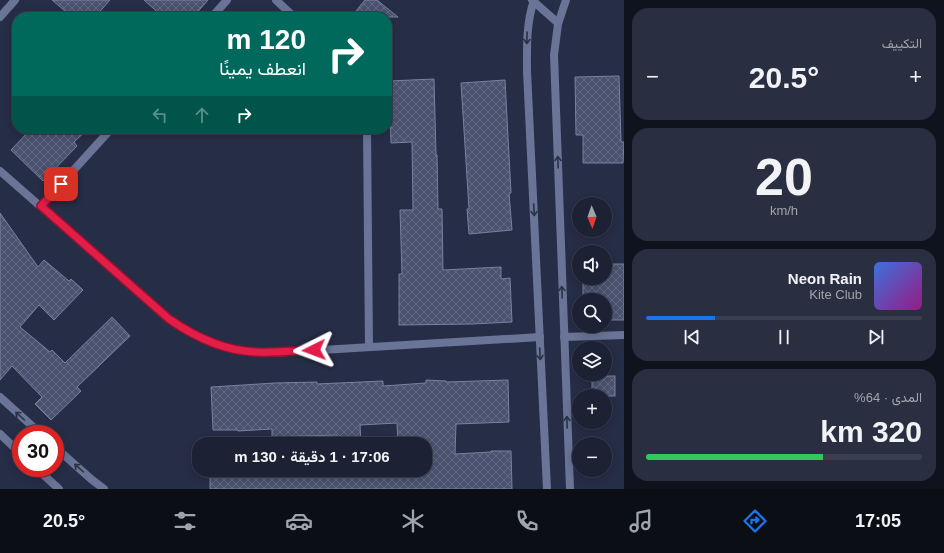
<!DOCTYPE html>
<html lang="ar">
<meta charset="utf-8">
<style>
:root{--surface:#1c2234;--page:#292f40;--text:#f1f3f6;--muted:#a0a4ac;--line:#3a3f4f;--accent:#1a73e8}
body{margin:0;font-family:Helvetica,Vazirmatn,sans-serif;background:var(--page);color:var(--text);direction:rtl;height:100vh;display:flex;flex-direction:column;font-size:15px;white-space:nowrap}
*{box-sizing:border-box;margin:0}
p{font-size:13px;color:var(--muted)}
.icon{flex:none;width:22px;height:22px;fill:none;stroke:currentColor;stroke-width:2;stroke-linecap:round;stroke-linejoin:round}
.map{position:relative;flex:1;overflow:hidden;direction:ltr}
.drawer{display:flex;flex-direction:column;gap:8px;padding:8px;background:#0f131d;width:320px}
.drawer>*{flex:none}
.top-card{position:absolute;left:12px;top:12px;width:380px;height:122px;border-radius:16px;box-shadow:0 2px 10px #0003,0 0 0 1px var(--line);direction:rtl;background:#00695c;color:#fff;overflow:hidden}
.needle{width:26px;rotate:178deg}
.buttons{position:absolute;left:572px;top:197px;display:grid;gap:8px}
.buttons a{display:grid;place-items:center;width:40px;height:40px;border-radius:50%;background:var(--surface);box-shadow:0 2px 10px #0003,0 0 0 1px var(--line);font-size:20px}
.speed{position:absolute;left:12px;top:425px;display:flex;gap:8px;font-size:20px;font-weight:700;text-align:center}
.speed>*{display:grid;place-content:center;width:52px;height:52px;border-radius:50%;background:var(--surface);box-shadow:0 2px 10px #0003,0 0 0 1px var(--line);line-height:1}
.speed .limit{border:6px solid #d22;background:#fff;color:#111}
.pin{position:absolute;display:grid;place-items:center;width:34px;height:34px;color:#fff;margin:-17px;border-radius:8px;box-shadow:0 2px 6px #0006}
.me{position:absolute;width:44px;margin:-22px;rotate:267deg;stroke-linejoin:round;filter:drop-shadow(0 0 3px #0008)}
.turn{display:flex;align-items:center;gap:14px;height:84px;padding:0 20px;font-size:18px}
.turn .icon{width:52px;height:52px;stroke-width:2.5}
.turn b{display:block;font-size:28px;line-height:34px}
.lanes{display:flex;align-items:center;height:38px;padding:0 20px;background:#0003;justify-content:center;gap:20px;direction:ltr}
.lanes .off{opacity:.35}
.big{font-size:30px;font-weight:600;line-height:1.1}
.drawer .widget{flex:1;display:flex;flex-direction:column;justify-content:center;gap:6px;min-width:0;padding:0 14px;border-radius:16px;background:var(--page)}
.drawer .dial{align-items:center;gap:0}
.dial b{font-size:52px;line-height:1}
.song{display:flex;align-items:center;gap:12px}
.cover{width:48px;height:48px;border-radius:6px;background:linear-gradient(135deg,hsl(220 70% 55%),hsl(310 70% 35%))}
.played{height:4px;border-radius:2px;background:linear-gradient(90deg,var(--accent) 25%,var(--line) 25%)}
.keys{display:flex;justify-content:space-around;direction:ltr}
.heat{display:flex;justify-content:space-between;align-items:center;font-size:22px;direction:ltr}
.charge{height:6px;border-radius:3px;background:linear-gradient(90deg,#34c759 64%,var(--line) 0)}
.trip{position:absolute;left:192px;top:437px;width:240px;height:40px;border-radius:16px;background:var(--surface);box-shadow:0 2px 10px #0003,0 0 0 1px var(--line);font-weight:600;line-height:40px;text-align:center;direction:rtl}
.tab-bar{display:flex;height:64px;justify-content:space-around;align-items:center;background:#0b0e15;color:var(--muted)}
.tab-bar .icon{width:28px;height:28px}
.tab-bar .on{color:var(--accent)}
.tab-bar b{font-size:18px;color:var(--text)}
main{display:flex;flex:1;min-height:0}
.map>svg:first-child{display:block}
.building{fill:url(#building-cross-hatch);stroke:#7881a0}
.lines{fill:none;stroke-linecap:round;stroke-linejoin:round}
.minor{stroke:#6a7496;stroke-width:8}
.tertiary{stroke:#6a7496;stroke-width:8}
.oneway{stroke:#2c3244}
.route-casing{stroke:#92132f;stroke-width:10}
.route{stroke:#e11d48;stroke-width:7}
</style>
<main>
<section class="drawer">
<div class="widget"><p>التكييف</p>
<div class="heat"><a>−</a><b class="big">20.5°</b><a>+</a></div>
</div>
<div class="widget dial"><b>20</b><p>km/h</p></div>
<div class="widget">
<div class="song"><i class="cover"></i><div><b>Neon Rain</b><p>Kite Club</p></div></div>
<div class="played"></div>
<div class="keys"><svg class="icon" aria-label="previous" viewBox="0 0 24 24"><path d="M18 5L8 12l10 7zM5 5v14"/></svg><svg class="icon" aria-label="pause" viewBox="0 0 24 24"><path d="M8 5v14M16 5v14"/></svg><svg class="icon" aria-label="next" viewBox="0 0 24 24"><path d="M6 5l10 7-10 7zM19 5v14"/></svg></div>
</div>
<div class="widget"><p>المدى · 64%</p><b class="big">320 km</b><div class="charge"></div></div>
</section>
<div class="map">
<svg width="624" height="489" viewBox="0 0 624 489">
<defs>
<pattern id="building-cross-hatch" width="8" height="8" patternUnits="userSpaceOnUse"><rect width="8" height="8" fill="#4a526f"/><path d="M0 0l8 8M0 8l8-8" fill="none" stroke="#636a83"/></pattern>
</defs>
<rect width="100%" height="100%" fill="#262d46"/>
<g class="building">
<path d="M52,0h58l-15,17h-23z"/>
<path d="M144,0h64l-15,17h-30z"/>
<path d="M365,0h12l21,17h-47z"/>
<path d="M619,76l2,66h3l-1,21h-40v-28h-7l-1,-58z"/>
<path d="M434,79l2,76h1l1,54h4l1,61 58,-3v12l9,-1 2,44 -40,2 -73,1v-51h3l-2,-64h13l-1,-68 -21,1 -2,-62z"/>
<path d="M505,80l6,113h-2l3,37 -43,4 -2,-25h2l-8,-126z"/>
<path d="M31,129h57l-14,13 3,4 -34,35 -32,-31z"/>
<path d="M0,213l38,54 6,-7 25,21 2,-2 12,11 -29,30 -15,-15 -19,22 30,25 2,-2 13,13 47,-46 18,19 -53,51 4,4 -30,29 -16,-16 7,-7 -30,-31 -12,14z"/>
<path d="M605,264h19v56h-19v-20h-22v-22h22z"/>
<rect x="592" y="376" width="23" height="20"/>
<path d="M426,380l20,1v1l62,-2 1,42 -53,2 -1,30 36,-2v-1h20l1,38h-302v-19h215v-26h-27l-1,-21 -37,2 1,19h-24v-9l-65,2v-8l-34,2v-1h-25l-2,-43 64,-4 42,-1v2l66,-3v5l43,-3z"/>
</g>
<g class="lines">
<g class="minor">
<path d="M276,0l18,17"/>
<path d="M532,0l26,23"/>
<path d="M534,0c-8,24 -7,47 -7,71l20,418"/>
<path d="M566,0l-8,24 -4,31 16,434"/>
<path d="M0,17l15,-17"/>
<path d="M212,17l15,-17"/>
<path d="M367,129l2,218"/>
<path d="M0,171l169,148c33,23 61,33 102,34l269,-16"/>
<path d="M41,206l70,-77"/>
<path d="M564,337l60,-2"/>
</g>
<g class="tertiary">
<path d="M0,397l41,37"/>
<path d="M0,434l21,20"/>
<path d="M55,447l36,32 13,10"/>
<path d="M36,468l23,21"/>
</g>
</g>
<defs><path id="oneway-shaft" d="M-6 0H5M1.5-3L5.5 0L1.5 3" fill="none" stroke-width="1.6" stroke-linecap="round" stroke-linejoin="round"/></defs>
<g class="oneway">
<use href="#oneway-shaft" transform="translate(527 38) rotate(91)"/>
<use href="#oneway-shaft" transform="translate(558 162) rotate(-92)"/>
<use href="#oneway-shaft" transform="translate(534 210) rotate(87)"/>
<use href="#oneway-shaft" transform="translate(562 292) rotate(-92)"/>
<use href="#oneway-shaft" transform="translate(540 354) rotate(87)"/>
<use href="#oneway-shaft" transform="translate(20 416) rotate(-138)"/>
<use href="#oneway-shaft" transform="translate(567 422) rotate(-92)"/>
<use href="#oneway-shaft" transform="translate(79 468) rotate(-138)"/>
</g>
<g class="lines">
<defs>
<path id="route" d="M61,184l-20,22 128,113c26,18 55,32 87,33 20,1 39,-1 58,-2"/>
</defs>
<use href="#route" class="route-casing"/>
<use href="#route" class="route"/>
</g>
</svg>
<div class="buttons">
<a><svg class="needle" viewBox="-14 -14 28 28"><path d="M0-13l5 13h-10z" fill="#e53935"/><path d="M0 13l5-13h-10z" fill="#a0a4ac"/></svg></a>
<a><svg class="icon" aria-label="sound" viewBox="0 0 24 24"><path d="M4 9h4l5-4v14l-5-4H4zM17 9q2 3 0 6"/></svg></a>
<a><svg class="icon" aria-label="search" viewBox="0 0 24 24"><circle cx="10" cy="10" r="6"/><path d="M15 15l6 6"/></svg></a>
<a><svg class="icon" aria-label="layers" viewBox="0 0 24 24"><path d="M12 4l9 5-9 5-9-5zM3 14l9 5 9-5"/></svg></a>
<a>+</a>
<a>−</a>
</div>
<div class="speed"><div class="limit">30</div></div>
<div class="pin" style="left:61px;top:184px;background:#d93025"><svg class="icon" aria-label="arrive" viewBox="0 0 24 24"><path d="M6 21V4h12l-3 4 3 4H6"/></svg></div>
<svg class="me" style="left:314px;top:350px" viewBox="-20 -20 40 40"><path d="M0-17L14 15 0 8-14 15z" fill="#e11d48" stroke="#fff" stroke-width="4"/></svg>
<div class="trip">17:06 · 1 دقيقة · 130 m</div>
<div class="top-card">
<div class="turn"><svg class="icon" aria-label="right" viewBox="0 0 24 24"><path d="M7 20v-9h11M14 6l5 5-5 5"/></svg><div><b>120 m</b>انعطف يمينًا</div></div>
<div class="lanes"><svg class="icon off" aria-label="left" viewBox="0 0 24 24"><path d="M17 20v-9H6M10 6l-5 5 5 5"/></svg><svg class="icon off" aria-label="ahead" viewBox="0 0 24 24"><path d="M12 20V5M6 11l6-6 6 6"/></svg><svg class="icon" aria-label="right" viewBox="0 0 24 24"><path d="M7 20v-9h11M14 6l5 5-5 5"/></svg></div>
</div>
</div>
</main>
<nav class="tab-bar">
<b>17:05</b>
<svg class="icon on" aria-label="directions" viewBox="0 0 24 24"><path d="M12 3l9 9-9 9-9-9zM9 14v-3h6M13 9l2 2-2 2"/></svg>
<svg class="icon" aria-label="music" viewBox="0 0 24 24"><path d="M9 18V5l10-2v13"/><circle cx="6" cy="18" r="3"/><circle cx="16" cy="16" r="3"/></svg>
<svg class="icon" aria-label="phone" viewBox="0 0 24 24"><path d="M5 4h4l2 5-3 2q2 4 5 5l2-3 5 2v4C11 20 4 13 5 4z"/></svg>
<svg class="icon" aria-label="climate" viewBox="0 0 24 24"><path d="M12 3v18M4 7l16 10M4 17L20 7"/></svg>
<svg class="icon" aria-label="car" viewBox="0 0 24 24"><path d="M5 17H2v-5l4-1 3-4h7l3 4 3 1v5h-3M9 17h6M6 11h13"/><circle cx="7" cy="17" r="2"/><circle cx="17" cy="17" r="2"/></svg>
<svg class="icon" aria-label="filters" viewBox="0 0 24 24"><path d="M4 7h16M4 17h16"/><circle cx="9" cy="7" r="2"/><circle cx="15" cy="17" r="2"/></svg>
<b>20.5°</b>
</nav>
